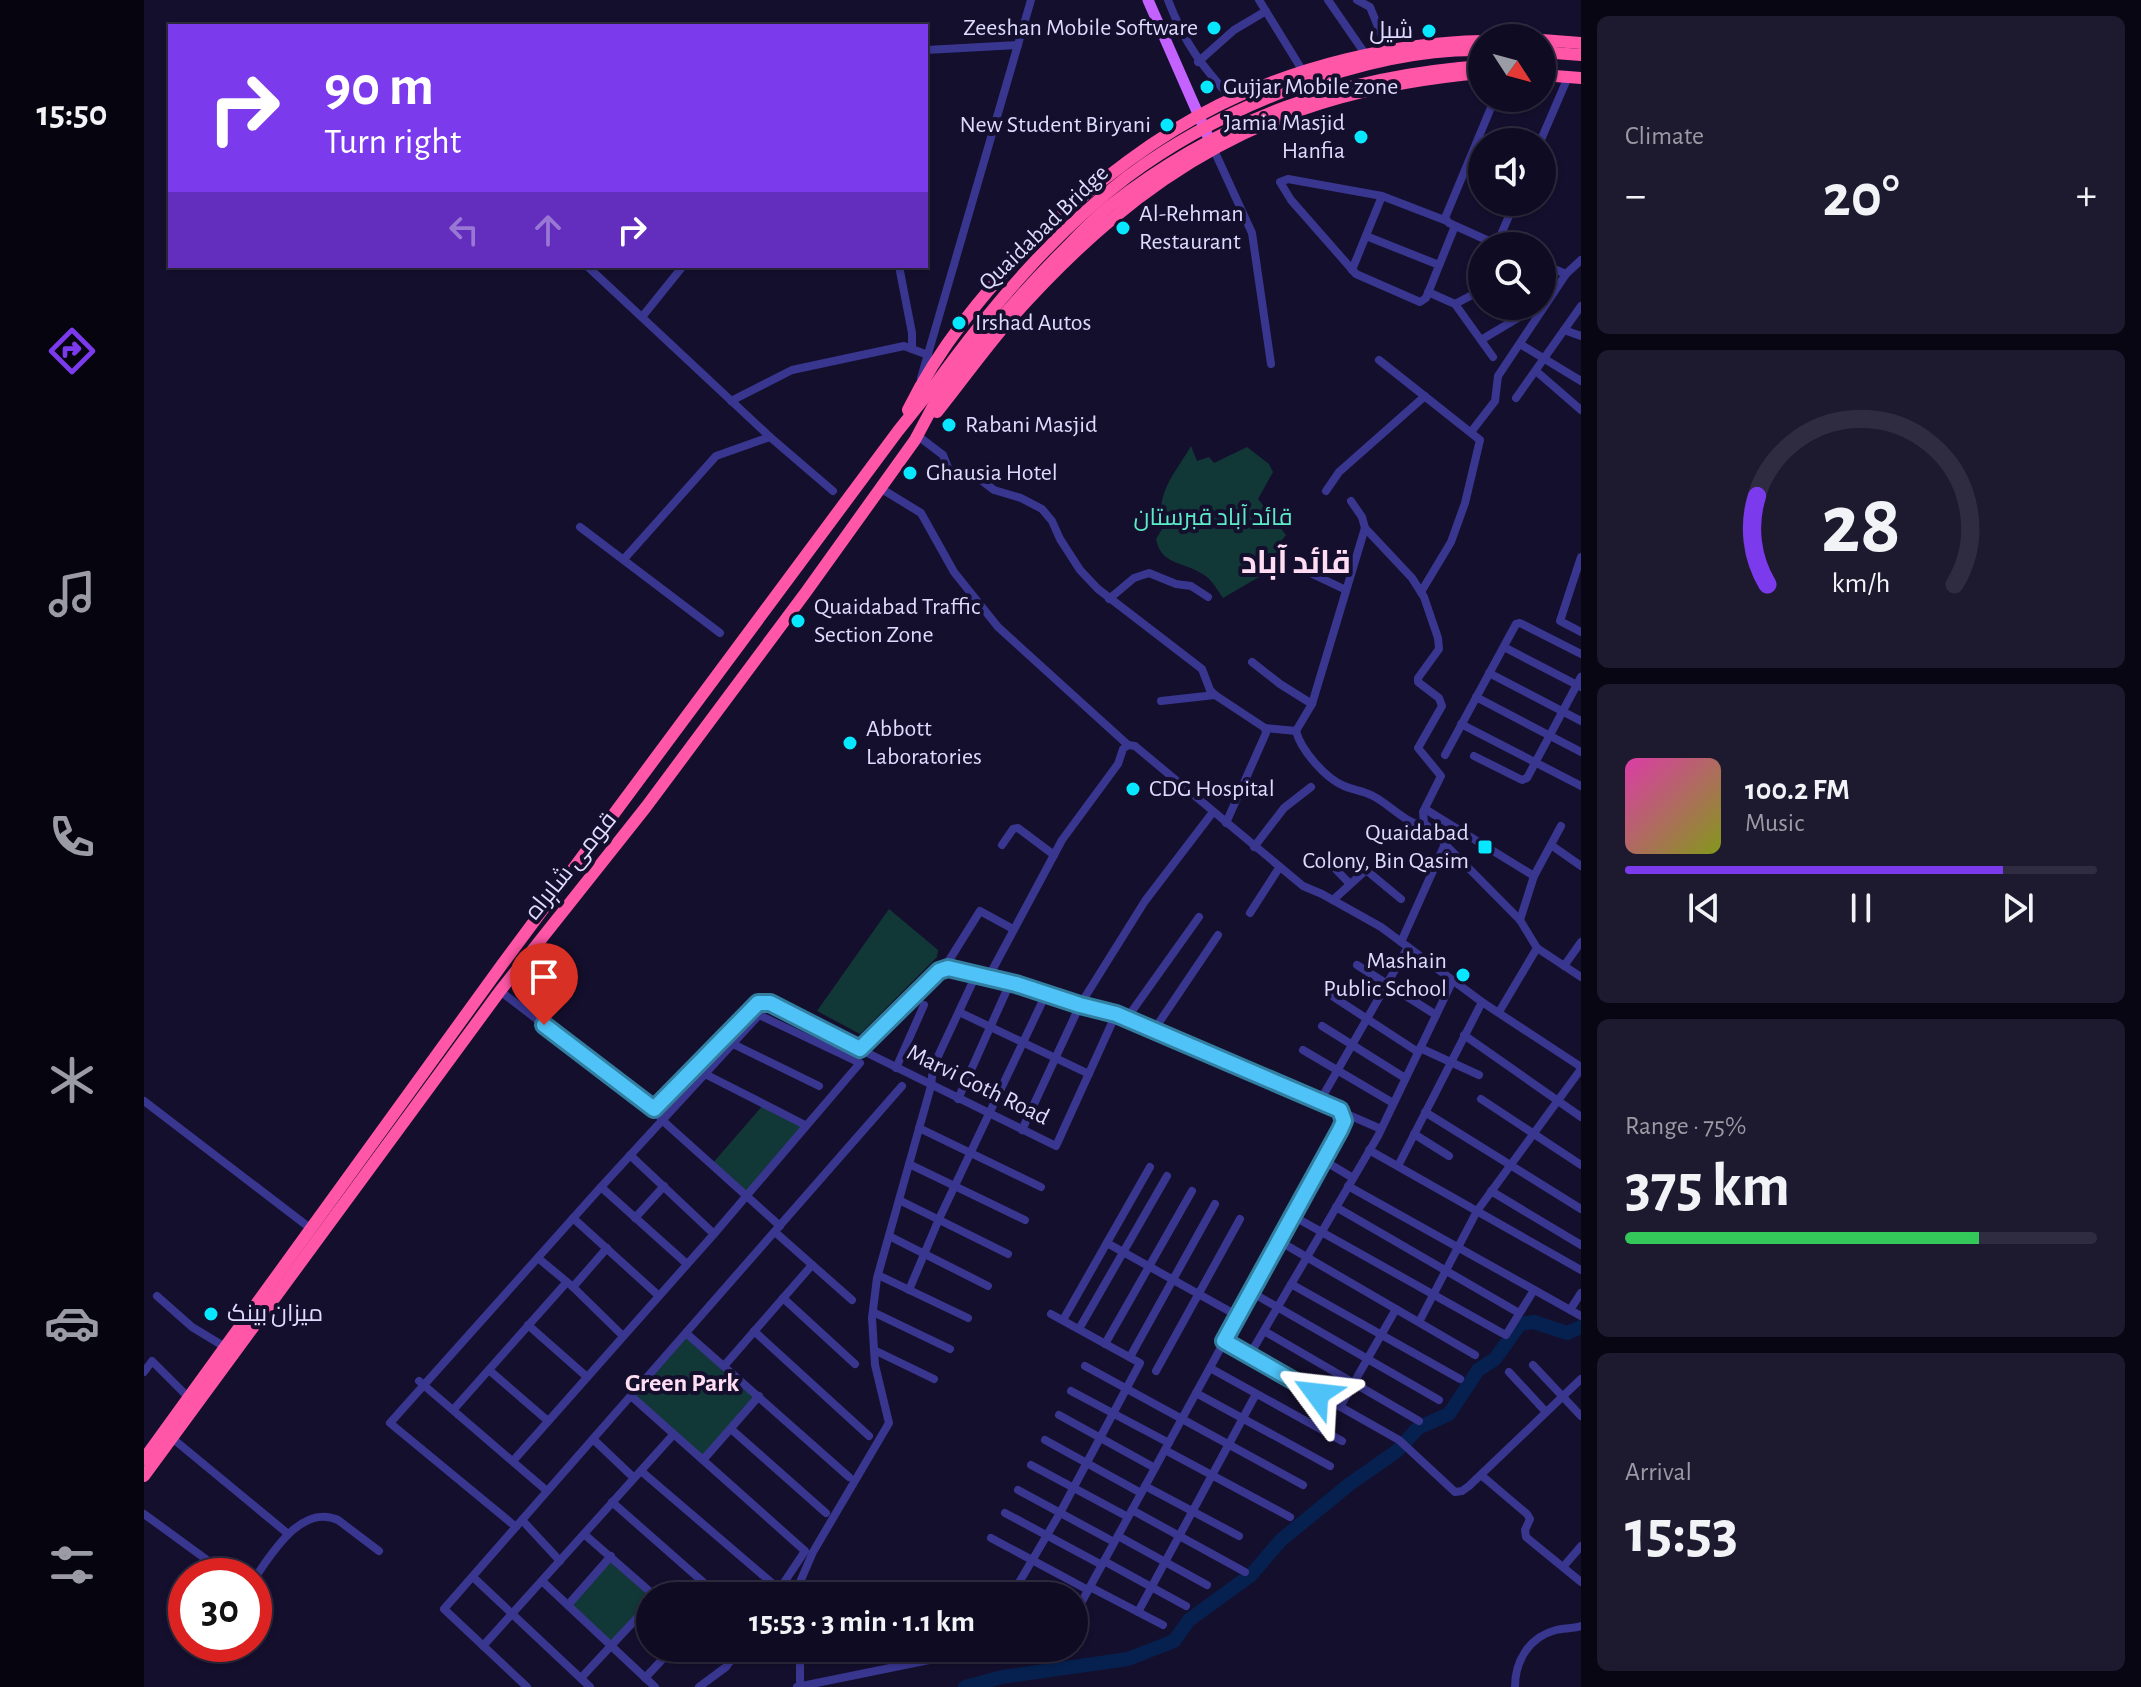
<!DOCTYPE html>
<meta charset="utf-8">
<style>
:root{--surface:#0f0b22;--page:#1d192f;--text:#f1f3f6;--muted:#9b9ba5;--line:#2f2b40;--accent:#7c3aed}
body{margin:0;font-family:"Alegreya Sans",Cairo,sans-serif;background:var(--page);color:var(--text);height:100vh;display:flex;flex-direction:column;font-size:30px;white-space:nowrap}
*{box-sizing:border-box;margin:0}
p{font-size:26px;color:var(--muted)}
.icon{flex:none;width:44px;height:44px;fill:none;stroke:currentColor;stroke-width:2;stroke-linecap:round;stroke-linejoin:round}
.map{position:relative;flex:1;overflow:hidden}
.details{display:flex;flex-direction:column;gap:16px;padding:16px;background:#080613;width:560px}
.details>*{flex:none}
.hud{position:absolute;left:24px;top:24px;width:760px;height:244px;border-radius:0px;box-shadow:0 2px 6px #0004,0 0 0 2px var(--line);background:#7c3aed;color:#fff;overflow:hidden}
.needle{width:52px;rotate:126deg}
.fabs{position:absolute;left:1324px;top:24px;display:grid;gap:16px}
.fabs a{display:grid;place-items:center;width:88px;height:88px;border-radius:50%;background:var(--surface);box-shadow:0 2px 6px #0004,0 0 0 2px var(--line);font-size:40px}
.speed{position:absolute;left:24px;top:1558px;display:flex;gap:16px;font-size:40px;font-weight:700;text-align:center}
.speed>*{display:grid;place-content:center;width:104px;height:104px;border-radius:50%;background:var(--surface);box-shadow:0 2px 6px #0004,0 0 0 2px var(--line);line-height:1}
.speed .limit{border:12px solid #d22;background:#fff;color:#111}
.pin{position:absolute;display:grid;place-items:center;width:68px;height:68px;color:#fff;margin:-82px -34px;border-radius:50% 50% 50% 0;rotate:-45deg;box-shadow:0 0 8px #0007}
.pin .icon{rotate:45deg}
.me{position:absolute;width:88px;margin:-44px;rotate:300deg;stroke-linejoin:round;filter:drop-shadow(0 0 6px #0008)}
.turn{display:flex;align-items:center;gap:28px;height:168px;padding:0 24px;font-size:36px}
.turn .icon{width:104px;height:104px;stroke-width:2.5}
.turn b{display:block;font-size:56px;line-height:68px}
.lanes{display:flex;align-items:center;height:76px;padding:0 24px;background:#0003;justify-content:center;gap:40px;direction:ltr}
.lanes .off{opacity:.35}
.big{font-size:60px;font-weight:600;line-height:1.1}
.details .card{flex:1;display:flex;flex-direction:column;justify-content:center;gap:12px;min-width:0;padding:0 28px;border-radius:12px;background:var(--page)}
.details .dial{align-items:center;gap:0}
.dial svg{height:208px;overflow:visible;fill:none;stroke:var(--line);stroke-width:7;stroke-linecap:round;text-anchor:middle}
.dial text{fill:var(--text);stroke:none}
.song{display:flex;align-items:center;gap:24px}
.cover{width:96px;height:96px;border-radius:12px;background:linear-gradient(135deg,hsl(320 70% 55%),hsl(70 70% 35%))}
.played{height:8px;border-radius:4px;background:linear-gradient(90deg,var(--accent) 80%,var(--line) 80%)}
.keys{display:flex;justify-content:space-around;direction:ltr}
.heat{display:flex;justify-content:space-between;align-items:center;font-size:44px;direction:ltr}
.charge{height:12px;border-radius:6px;background:linear-gradient(90deg,#34c759 75%,var(--line) 0)}
.trip{position:absolute;left:492px;top:1582px;width:452px;height:80px;border-radius:40px;background:var(--surface);box-shadow:0 2px 6px #0004,0 0 0 2px var(--line);font-weight:600;line-height:80px;text-align:center}
main{display:flex;flex:1;min-height:0}
.dock{display:flex;flex-direction:column;width:144px;justify-content:space-around;align-items:center;background:#06040e;color:var(--muted)}
.dock .icon{width:56px;height:56px}
.dock .on{color:var(--accent)}
.dock b{font-size:36px;color:var(--text)}
.map>svg:first-child{display:block}
.green{fill:#113836}
.lines{fill:none;stroke-linecap:round;stroke-linejoin:round}
.river{stroke:#06214f;stroke-width:14}
.minor{stroke:#393690;stroke-width:8}
.major{stroke:#c462ff;stroke-width:11}
.highway{stroke:#ff56a7;stroke-width:12}
.highway-bridge{stroke:#ff56a7;stroke-width:12}
.route-casing{stroke:#337fa1;stroke-width:20}
.route{stroke:#4fc3f7;stroke-width:14}
.poi-dot{fill:#07e7ff;stroke:#140f2d;stroke-width:3}
.labels{text-anchor:middle;dominant-baseline:central;stroke-width:8;stroke-linejoin:round;paint-order:stroke}
.poi-label{font-size:24px;fill:#dfdbff;stroke:#140f2d;text-anchor:start}
.street-label{font-size:24px;fill:#dfdbff;stroke:#140f2d}
.park-label{font-size:24px;fill:#5bebc7;stroke:#140f2d}
.neighbourhood-label{font-size:26px;font-weight:bold;fill:#ffddf3;stroke:#140f2d}
.district-label{font-size:32px;font-weight:bold;fill:#ffddf3;stroke:#140f2d}
</style>
<main>
<nav class="dock">
<b>15:50</b>
<svg class="icon on" aria-label="directions" viewBox="0 0 24 24"><path d="M12 3l9 9-9 9-9-9zM9 14v-3h6M13 9l2 2-2 2"/></svg>
<svg class="icon" aria-label="music" viewBox="0 0 24 24"><path d="M9 18V5l10-2v13"/><circle cx="6" cy="18" r="3"/><circle cx="16" cy="16" r="3"/></svg>
<svg class="icon" aria-label="phone" viewBox="0 0 24 24"><path d="M5 4h4l2 5-3 2q2 4 5 5l2-3 5 2v4C11 20 4 13 5 4z"/></svg>
<svg class="icon" aria-label="climate" viewBox="0 0 24 24"><path d="M12 3v18M4 7l16 10M4 17L20 7"/></svg>
<svg class="icon" aria-label="car" viewBox="0 0 24 24"><path d="M5 17H2v-5l4-1 3-4h7l3 4 3 1v5h-3M9 17h6M6 11h13"/><circle cx="7" cy="17" r="2"/><circle cx="17" cy="17" r="2"/></svg>
<svg class="icon" aria-label="filters" viewBox="0 0 24 24"><path d="M4 7h16M4 17h16"/><circle cx="9" cy="7" r="2"/><circle cx="15" cy="17" r="2"/></svg>
</nav>
<div class="map">
<svg width="1437" height="1687" viewBox="0 0 1437 1687">
<rect width="100%" height="100%" fill="#140f2d"/>
<g class="green">
<path d="M1047,446l6,15 12,-4 5,6 33,-16 22,17 4,8 -15,27 28,36 -7,9 5,6 -18,23 -43,25c-5,-7 -10,-16 -16,-21 -20,-16 -46,-10 -51,-38l8,-13c-11,-30 12,-54 27,-80z"/>
<path d="M745,909l49,41 -1,7 -77,77 -43,-23z"/>
<path d="M620,1104l41,21 -58,71 -35,-32z"/>
<path d="M542,1333l73,63 -56,64 -72,-64z"/>
<path d="M467,1556l39,40v8l-37,42 -45,-41z"/>
</g>
<g class="lines">
<path class="river" d="M821,1687l37,-10 126,-18 46,-18 15,-21 62,-45 30,-35 70,-57 46,-32 21,-23 31,-14 29,-44 17,-11 25,-35 14,-2 33,11 14,-6"/>
<g class="minor">
<path d="M1024,0c17,44 33,65 64,99"/>
<path d="M1115,0l45,73"/>
<path d="M1184,0l38,55"/>
<path d="M1213,0l13,7 18,44"/>
<path d="M782,50l92,-5"/>
<path d="M1054,62l36,-32 32,-19"/>
<path d="M1351,98l-50,120 4,5 51,23"/>
<path d="M1396,142l28,-65"/>
<path d="M1069,148l39,85 19,131"/>
<path d="M1303,221l-65,-25 -94,-17 -8,3 11,18 65,74 64,28 6,-4 29,-72"/>
<path d="M1222,236l73,29"/>
<path d="M1352,246l19,-44"/>
<path d="M1398,264l24,10"/>
<path d="M443,266l183,171 63,54"/>
<path d="M755,266l13,67v16"/>
<path d="M1208,270l30,-74"/>
<path d="M1284,292l27,12 38,53"/>
<path d="M1311,304l19,-10 8,-15"/>
<path d="M498,317l41,-51"/>
<path d="M1420,330l17,6"/>
<path d="M1337,340l57,-34"/>
<path d="M1376,344l61,37"/>
<path d="M1235,360l101,80 -15,63 -14,39 -30,50"/>
<path d="M1392,371l45,39"/>
<path d="M777,378l110,-378"/>
<path d="M1372,398l65,-92"/>
<path d="M587,401l61,-31 112,-24 24,9"/>
<path d="M1327,432l24,-31 3,-25 68,-102 15,-14"/>
<path d="M774,436l25,19 6,15 28,7 17,13 27,8 21,11 10,12 8,18 20,31 18,19 104,80 8,21 5,5 50,33 1,5 -40,90"/>
<path d="M736,488l41,25 33,59 44,55 130,118"/>
<path d="M1182,491l13,-19 86,-76"/>
<path d="M436,527l140,106"/>
<path d="M1221,528l47,50 12,19 14,41 1,11 -21,29v4l21,16 3,8 -24,42 23,28 -18,36 1,11 96,97 17,28 44,29"/>
<path d="M1437,557l-21,64 21,11"/>
<path d="M480,559l92,-103 54,-19"/>
<path d="M1162,571l40,19"/>
<path d="M965,599l25,-21 15,-5 27,11 15,2 17,11"/>
<path d="M1360,647l77,40"/>
<path d="M1108,662l28,22 32,20"/>
<path d="M1345,673l92,48"/>
<path d="M1332,697l105,55"/>
<path d="M1017,701l54,-6"/>
<path d="M1317,724l120,62"/>
<path d="M1121,728l31,3 16,-27 53,-176 -3,-11 -11,-16"/>
<path d="M1152,731c5,19 29,47 48,55 9,4 20,5 29,10 18,9 33,29 54,30"/>
<path d="M1301,755l71,-131 4,-1 61,31"/>
<path d="M1330,756l48,24 5,-2 54,-101"/>
<path d="M1281,809l109,67"/>
<path d="M858,845l11,-16 5,-1 36,27"/>
<path d="M1407,845l30,21"/>
<path d="M1110,847l30,-39 27,-21"/>
<path d="M1182,859l23,24"/>
<path d="M1189,900l33,-30 35,29"/>
<path d="M1106,913l29,-45"/>
<path d="M1376,920l14,-44 27,-50"/>
<path d="M1257,942l44,-98"/>
<path d="M1213,965l79,50"/>
<path d="M1420,966l17,-24"/>
<path d="M799,970l37,-59 33,18"/>
<path d="M844,978l74,-138 56,-76 5,-15 5,-4 7,1 168,140 19,8 59,33 101,75 99,65"/>
<path d="M356,991l154,118 99,-104 11,-3 292,144 60,-132"/>
<path d="M1188,996l86,56"/>
<path d="M815,1012l130,62"/>
<path d="M1355,1012l38,-64"/>
<path d="M983,1018l72,-101"/>
<path d="M1178,1026l83,52"/>
<path d="M1010,1030l64,-95"/>
<path d="M1320,1035l117,82"/>
<path d="M589,1044l86,42"/>
<path d="M1276,1048l59,27"/>
<path d="M716,1049l79,-78 9,-3 68,16 64,21 36,9 265,115"/>
<path d="M1159,1050l90,53"/>
<path d="M752,1068l28,-63"/>
<path d="M561,1074l100,51"/>
<path d="M814,1099l52,-116"/>
<path d="M1337,1099l100,66"/>
<path d="M0,1101l166,127"/>
<path d="M1176,1101l88,-154"/>
<path d="M510,1109l8,11 118,106"/>
<path d="M1281,1112l156,97"/>
<path d="M775,1128l122,59"/>
<path d="M878,1130l58,-125 65,-104 68,-89"/>
<path d="M1270,1134l35,22"/>
<path d="M1225,1150l212,120"/>
<path d="M486,1155l84,79"/>
<path d="M1179,1160l30,18"/>
<path d="M765,1164l116,56"/>
<path d="M1255,1164l83,-162"/>
<path d="M1204,1186l233,130"/>
<path d="M1347,1191l90,54"/>
<path d="M755,1200l109,54"/>
<path d="M1192,1207l183,106"/>
<path d="M1149,1216l209,117 4,2 28,-45"/>
<path d="M429,1218l86,78"/>
<path d="M491,1218l29,-32"/>
<path d="M631,1232l77,68"/>
<path d="M745,1236l99,50"/>
<path d="M1135,1241l196,114"/>
<path d="M963,1243l131,73"/>
<path d="M394,1258l35,29 50,49"/>
<path d="M734,1275l90,43"/>
<path d="M1147,1284l169,95"/>
<path d="M429,1287l34,-39"/>
<path d="M765,1290l30,-71 107,-225"/>
<path d="M1107,1292l188,108"/>
<path d="M13,1296l35,31 33,20"/>
<path d="M639,1298l72,66"/>
<path d="M1426,1310l11,-17"/>
<path d="M729,1312l77,37"/>
<path d="M919,1320l87,-153"/>
<path d="M1275,1322l58,-111 104,-142"/>
<path d="M384,1325l59,52"/>
<path d="M935,1329l88,-153"/>
<path d="M610,1331l115,105"/>
<path d="M1120,1331l155,90"/>
<path d="M542,1333l163,144"/>
<path d="M1080,1341l175,99 56,52 7,-1 7,-5 112,-107"/>
<path d="M961,1344l87,-153"/>
<path d="M730,1350l60,29"/>
<path d="M1105,1356l129,-220 75,-156"/>
<path d="M986,1357l85,-153"/>
<path d="M1389,1365l48,51"/>
<path d="M580,1366l88,-101"/>
<path d="M941,1366l218,119"/>
<path d="M1066,1368l132,73"/>
<path d="M345,1370l59,51"/>
<path d="M1012,1371l84,-152"/>
<path d="M0,1372l8,-11 36,36"/>
<path d="M1365,1372l37,40"/>
<path d="M275,1381l128,110"/>
<path d="M927,1391l98,52"/>
<path d="M1052,1393l134,73"/>
<path d="M487,1396l174,155 -30,45"/>
<path d="M1196,1407l56,-98"/>
<path d="M310,1409l112,-126"/>
<path d="M915,1415l96,53"/>
<path d="M587,1429l95,84"/>
<path d="M28,1438l115,95"/>
<path d="M449,1439l41,39"/>
<path d="M901,1440l96,53"/>
<path d="M1021,1450l125,67"/>
<path d="M559,1460l56,-64"/>
<path d="M369,1461l201,-227 146,-171 -101,-48 -158,172"/>
<path d="M887,1465l97,52"/>
<path d="M497,1471l138,118"/>
<path d="M1337,1475l46,39 3,5 -5,11 1,7 55,45"/>
<path d="M1001,1486l94,50"/>
<path d="M874,1490l96,52"/>
<path d="M468,1502l107,94"/>
<path d="M988,1510l113,62"/>
<path d="M861,1513l97,52"/>
<path d="M0,1514l85,62"/>
<path d="M378,1520l38,41"/>
<path d="M372,1527l-126,-104 211,-236 86,77"/>
<path d="M440,1534l71,62"/>
<path d="M974,1536l89,49"/>
<path d="M847,1538l97,52"/>
<path d="M960,1561l82,45"/>
<path d="M1419,1567l18,-21"/>
<path d="M329,1577l117,110"/>
<path d="M110,1579c17,-24 47,-76 84,-59l41,31"/>
<path d="M398,1581l113,106"/>
<path d="M946,1587l73,38"/>
<path d="M650,1596l19,-44 76,-129 -14,-58 -3,-47 5,-40 54,-192 2,-19 43,-92"/>
<path d="M867,1596l49,-83 80,-150 -89,-49"/>
<path d="M424,1605l43,-49"/>
<path d="M930,1610l6,-5 260,-475 4,-9 -4,-11"/>
<path d="M994,1612l118,-218"/>
<path d="M339,1646l190,-211"/>
<path d="M572,1648l15,13"/>
<path d="M437,1678l69,-74"/>
<path d="M501,1678l28,-30"/>
<path d="M656,1686v-38"/>
<path d="M383,1687l-83,-78 458,-523"/>
<path d="M555,1687l27,-20 13,-19"/>
<path d="M653,1687l147,-30 20,-9"/>
<path d="M1371,1687c0,-26 14,-50 41,-57 8,-2 17,-1 25,-4"/>
</g>
<path class="major" d="M1004,0l65,148"/>
<g class="highway">
<path d="M1398,40l39,3"/>
<path d="M1398,52l39,3"/>
<path d="M1398,75l39,3"/>
<path d="M764,410c58,-119 192,-246 311,-305 80,-39 174,-62 263,-64"/>
<path d="M793,412c24,-30 46,-61 71,-90 136,-154 267,-231 474,-249"/>
<path d="M0,1459l357,-493 397,-535 36,-45"/>
<path d="M0,1476l356,-485 146,-184 160,-215 109,-152 24,-45"/>
</g>
<g class="highway-bridge">
<path d="M790,386c55,-76 118,-152 193,-209 93,-69 238,-129 355,-127"/>
<path d="M795,395c37,-49 76,-95 119,-139 17,-17 34,-36 53,-51 110,-86 232,-129 371,-139"/>
</g>
</g>
<g class="lines">
<defs>
<path id="route" d="M400,1025l110,84 104,-106h12l90,46 79,-78 9,-3 68,16 64,21 36,9 224,96 4,11 -4,9 -116,211 93,53"/>
</defs>
<use href="#route" class="route-casing"/>
<use href="#route" class="route"/>
</g>
<g class="poi-dot">
<circle cx="1070" cy="28" r="8"/>
<circle cx="1285" cy="31" r="8"/>
<circle cx="1063" cy="87" r="8"/>
<circle cx="1023" cy="125" r="8"/>
<circle cx="1217" cy="137" r="8"/>
<circle cx="979" cy="228" r="8"/>
<circle cx="815" cy="323" r="8"/>
<circle cx="805" cy="425" r="8"/>
<circle cx="766" cy="473" r="8"/>
<circle cx="654" cy="621" r="8"/>
<circle cx="706" cy="743" r="8"/>
<circle cx="989" cy="789" r="8"/>
<rect x="1333" y="839" width="16" height="16" rx="4"/>
<circle cx="1319" cy="975" r="8"/>
<circle cx="67" cy="1314" r="8"/>
</g>
<g class="labels">
<g class="poi-label">
<text x="1054" y="28" text-anchor="end">Zeeshan Mobile Software</text>
<text x="1269" y="31" text-anchor="end">شیل</text>
<text x="1079" y="87">Gujjar Mobile zone</text>
<text x="1201" y="123" text-anchor="end">Jamia Masjid<tspan x="1201" dy="28">Hanfia</tspan></text>
<text x="1007" y="125" text-anchor="end">New Student Biryani</text>
<text x="995" y="214">Al-Rehman<tspan x="995" dy="28">Restaurant</tspan></text>
<text x="831" y="323">Irshad Autos</text>
<text x="821" y="425">Rabani Masjid</text>
<text x="782" y="473">Ghausia Hotel</text>
<text x="670" y="607">Quaidabad Traffic<tspan x="670" dy="28">Section Zone</tspan></text>
<text x="722" y="729">Abbott<tspan x="722" dy="28">Laboratories</tspan></text>
<text x="1005" y="789">CDG Hospital</text>
<text x="1325" y="833" text-anchor="end">Quaidabad<tspan x="1325" dy="28">Colony, Bin Qasim</tspan></text>
<text x="1303" y="961" text-anchor="end">Mashain<tspan x="1303" dy="28">Public School</tspan></text>
<text x="83" y="1314">میزان بینک</text>
</g>
<g class="street-label">
<text transform="translate(900 228) rotate(-44)">Quaidabad Bridge</text>
<text transform="translate(427 866) rotate(-51)">قومی شاہراہ</text>
<text transform="translate(834 1085) rotate(26)">Marvi Goth Road</text>
</g>
<g class="park-label">
<text x="1069" y="518">قائد آباد قبرستان</text>
</g>
<g class="neighbourhood-label">
<text x="538" y="1383">Green Park</text>
</g>
<g class="district-label">
<text x="1152" y="563">قائد آباد</text>
</g>
</g>
</svg>
<div class="fabs">
<a><svg class="needle" viewBox="-14 -14 28 28"><path d="M0-13l5 13h-10z" fill="#e53935"/><path d="M0 13l5-13h-10z" fill="#9b9ba5"/></svg></a>
<a><svg class="icon" aria-label="sound" viewBox="0 0 24 24"><path d="M4 9h4l5-4v14l-5-4H4zM17 9q2 3 0 6"/></svg></a>
<a><svg class="icon" aria-label="search" viewBox="0 0 24 24"><circle cx="10" cy="10" r="6"/><path d="M15 15l6 6"/></svg></a>
</div>
<div class="speed"><div class="limit">30</div></div>
<div class="pin" style="left:400px;top:1025px;background:#d93025"><svg class="icon" aria-label="arrive" viewBox="0 0 24 24"><path d="M6 21V4h12l-3 4 3 4H6"/></svg></div>
<svg class="me" style="left:1173px;top:1394px" viewBox="-20 -20 40 40"><path d="M0-17L14 15 0 8-14 15z" fill="#4fc3f7" stroke="#fff" stroke-width="4"/></svg>
<div class="trip">15:53 · 3 min · 1.1 km</div>
<div class="hud">
<div class="turn"><svg class="icon" aria-label="right" viewBox="0 0 24 24"><path d="M7 20v-9h11M14 6l5 5-5 5"/></svg><div><b>90 m</b>Turn right</div></div>
<div class="lanes"><svg class="icon off" aria-label="left" viewBox="0 0 24 24"><path d="M17 20v-9H6M10 6l-5 5 5 5"/></svg><svg class="icon off" aria-label="ahead" viewBox="0 0 24 24"><path d="M12 20V5M6 11l6-6 6 6"/></svg><svg class="icon" aria-label="right" viewBox="0 0 24 24"><path d="M7 20v-9h11M14 6l5 5-5 5"/></svg></div>
</div>
</div>
<section class="details">
<div class="card"><p>Climate</p>
<div class="heat"><a>−</a><b class="big">20°</b><a>+</a></div>
</div>
<div class="card dial"><svg viewBox="0 0 100 80">
<path d="M14 69A42 42 0 1 1 86 69"/>
<path d="M14 69A42 42 0 0 1 10 35" stroke="#7c3aed"/>
<text x="50" y="56" font-size="32" font-weight="700">28</text>
<text x="50" y="72" font-size="11">km/h</text>
</svg></div>
<div class="card">
<div class="song"><i class="cover"></i><div><b>100.2 FM</b><p>Music</p></div></div>
<div class="played"></div>
<div class="keys"><svg class="icon" aria-label="previous" viewBox="0 0 24 24"><path d="M18 5L8 12l10 7zM5 5v14"/></svg><svg class="icon" aria-label="pause" viewBox="0 0 24 24"><path d="M8 5v14M16 5v14"/></svg><svg class="icon" aria-label="next" viewBox="0 0 24 24"><path d="M6 5l10 7-10 7zM19 5v14"/></svg></div>
</div>
<div class="card"><p>Range · 75%</p><b class="big">375 km</b><div class="charge"></div></div>
<div class="card"><p>Arrival</p><b class="big">15:53</b></div>
</section>
</main>
